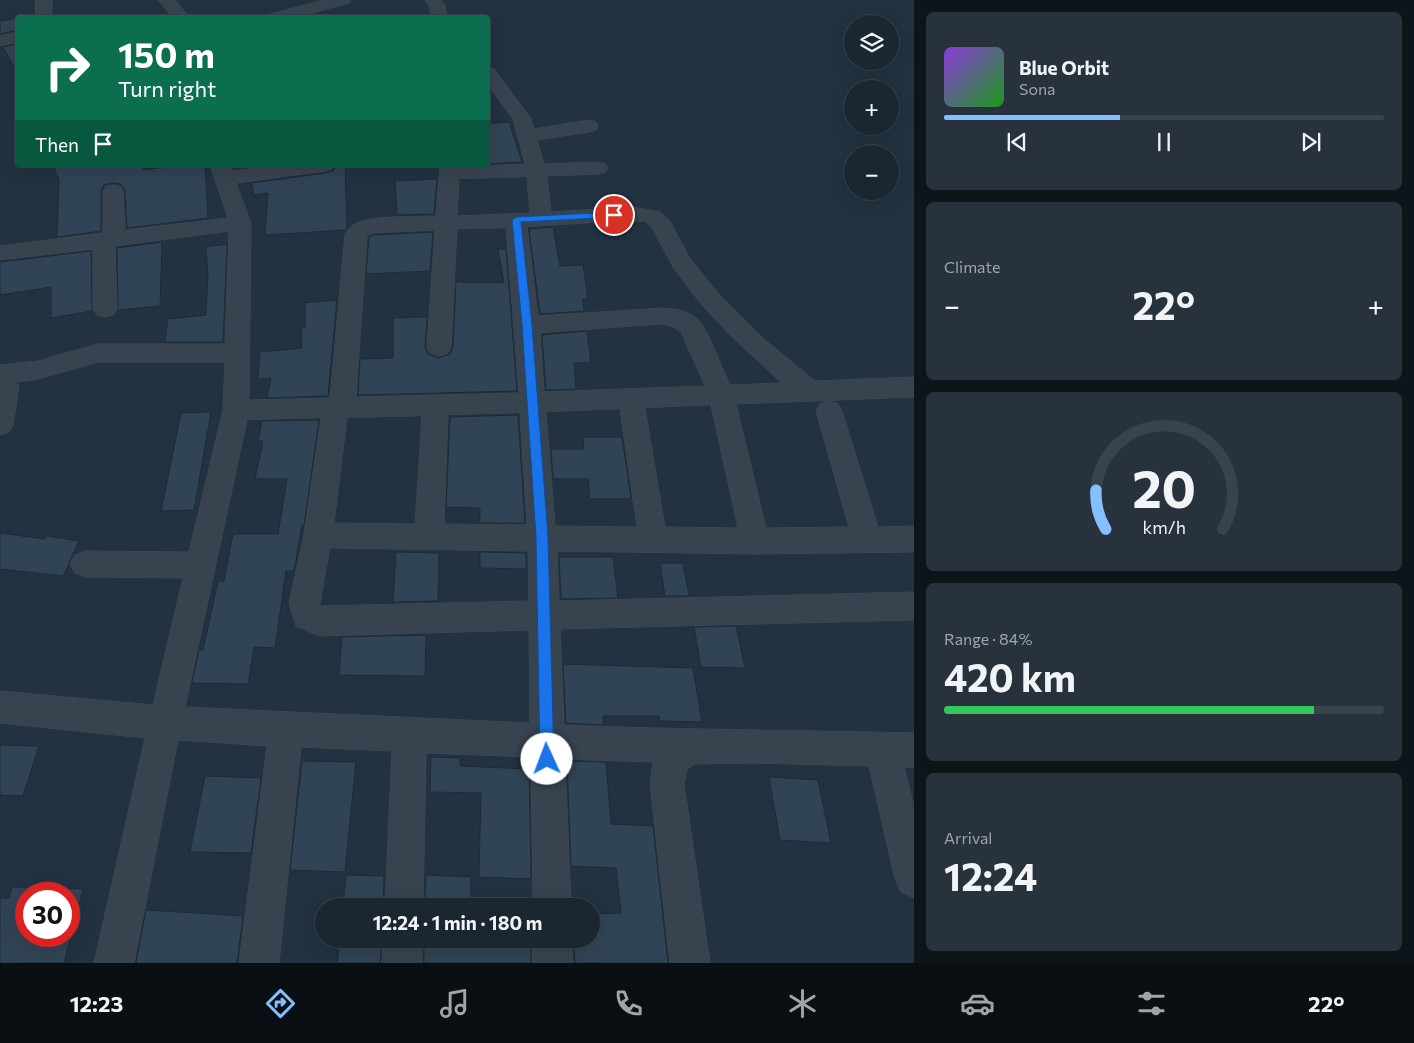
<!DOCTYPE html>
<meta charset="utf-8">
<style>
:root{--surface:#1a2630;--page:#27323c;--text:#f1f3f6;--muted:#9fa5ab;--line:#38434c;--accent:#84bfff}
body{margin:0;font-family:Commissioner,sans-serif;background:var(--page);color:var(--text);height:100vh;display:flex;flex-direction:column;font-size:19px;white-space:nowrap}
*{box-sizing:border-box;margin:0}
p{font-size:16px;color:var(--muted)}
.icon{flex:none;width:28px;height:28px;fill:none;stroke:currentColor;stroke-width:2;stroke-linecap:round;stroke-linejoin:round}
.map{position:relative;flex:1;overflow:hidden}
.drawer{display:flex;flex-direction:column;gap:12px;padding:12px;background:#0e151a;width:500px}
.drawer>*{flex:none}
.top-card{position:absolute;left:15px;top:15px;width:475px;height:152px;border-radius:5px;box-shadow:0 5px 20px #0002,0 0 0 1px var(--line);background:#0b6e4f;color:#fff;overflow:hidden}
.tools{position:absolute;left:844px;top:15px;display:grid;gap:10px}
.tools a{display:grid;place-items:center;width:55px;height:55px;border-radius:50%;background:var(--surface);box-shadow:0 5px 20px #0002,0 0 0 1px var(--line);font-size:25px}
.speed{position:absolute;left:15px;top:882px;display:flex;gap:10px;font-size:25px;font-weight:700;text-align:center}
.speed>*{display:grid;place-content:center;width:65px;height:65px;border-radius:50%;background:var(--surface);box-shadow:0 5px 20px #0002,0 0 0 1px var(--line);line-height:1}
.speed .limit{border:8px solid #d22;background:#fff;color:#111}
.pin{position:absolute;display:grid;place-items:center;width:42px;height:42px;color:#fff;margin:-21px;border:2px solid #fff;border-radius:50%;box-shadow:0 1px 5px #0007}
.me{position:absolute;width:55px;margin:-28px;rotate:358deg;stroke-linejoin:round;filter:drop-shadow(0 0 4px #0008)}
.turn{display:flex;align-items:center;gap:18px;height:105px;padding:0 20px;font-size:22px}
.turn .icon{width:65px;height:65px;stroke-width:2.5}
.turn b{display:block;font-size:35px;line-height:42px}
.then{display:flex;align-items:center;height:48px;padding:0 20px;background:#0003;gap:10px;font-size:19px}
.big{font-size:38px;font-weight:700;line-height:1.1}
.drawer .tile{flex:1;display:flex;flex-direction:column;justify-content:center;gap:8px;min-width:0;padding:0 18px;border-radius:8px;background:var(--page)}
.drawer .dial{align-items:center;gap:0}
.dial svg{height:130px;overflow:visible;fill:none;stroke:var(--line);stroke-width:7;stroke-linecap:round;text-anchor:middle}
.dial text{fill:var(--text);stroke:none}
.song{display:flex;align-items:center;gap:15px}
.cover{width:60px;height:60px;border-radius:8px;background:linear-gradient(135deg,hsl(270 70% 55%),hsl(120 70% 35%))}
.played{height:5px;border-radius:2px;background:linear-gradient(90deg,var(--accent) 40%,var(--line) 40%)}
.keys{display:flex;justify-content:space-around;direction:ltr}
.heat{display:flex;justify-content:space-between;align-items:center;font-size:28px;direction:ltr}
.charge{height:8px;border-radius:4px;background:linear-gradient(90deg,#34c759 84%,var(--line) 0)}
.trip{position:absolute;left:315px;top:898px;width:285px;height:50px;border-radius:25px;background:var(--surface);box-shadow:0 5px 20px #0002,0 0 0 1px var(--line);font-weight:700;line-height:50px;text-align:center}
.dock{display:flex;height:80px;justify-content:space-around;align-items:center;background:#0a0f13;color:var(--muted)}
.dock .icon{width:35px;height:35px}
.dock .on{color:var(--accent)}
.dock b{font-size:22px;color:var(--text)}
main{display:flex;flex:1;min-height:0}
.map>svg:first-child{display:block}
.building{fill:#314455;stroke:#1e2b37;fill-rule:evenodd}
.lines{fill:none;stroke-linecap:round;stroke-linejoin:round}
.minor-casing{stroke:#404d59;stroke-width:1}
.minor{fill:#374450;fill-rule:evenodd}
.route{fill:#1a73e8;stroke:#114b97}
</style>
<main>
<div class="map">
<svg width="914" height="963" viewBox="0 0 914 963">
<rect width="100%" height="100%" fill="#223240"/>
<g class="building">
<path d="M18,18v12l-18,4v-13z"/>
<path d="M18,44v29l-15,-26z"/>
<path d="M509,122l13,40 -34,2v-40z"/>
<path d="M53,165h90v5l39,-5h23l3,53 -81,10 -2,-38 -5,-6 -7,-1 -9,2 -3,6v40l-44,6 2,-57z"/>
<path d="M345,166l2,62 -2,2 -80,5 3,-42 -14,2 -2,-12 73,-10 8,-2 3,-4z"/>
<path d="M437,179l-3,35 -37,1 -2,-34z"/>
<path d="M553,227l7,39 23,-1 5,34h-5l1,12 -44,3 -11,-85z"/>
<path d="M433,232l-3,39 -64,3 3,-37 4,-2z"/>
<path d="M162,242l-2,64 -42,4 -1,-62z"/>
<path d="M227,244l-4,98h-58l3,-23 38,-4 2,-38 -2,-30z"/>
<path d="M498,249h8l11,142 -159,4 2,-36 33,-1v-40l34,-1 -2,30 3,7 10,4 12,-4 3,-7 3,-65 48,1z"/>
<path d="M91,251l1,60 -41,7v-31l-51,8v-33z"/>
<path d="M337,300l-9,96 -61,2 4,-20 -13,1 2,-27 42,-4 -1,-20h4v-25z"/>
<path d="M587,331l4,32h-17l2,26 -30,1 -4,-55z"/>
<path d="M211,412l-17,98 -33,1 20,-98z"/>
<path d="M518,415l7,108h-45v-15l-34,-1 4,-90z"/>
<path d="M319,420l-15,105h-2l-8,46h-8l-11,77 -21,-1 -6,37 -56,-1 7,-33h4l15,-69h6l9,-47h45l9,-55h-32l8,-38h-5l4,-20z"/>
<path d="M583,437h39l9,62h-41l-2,-20h-35l-2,-30h33z"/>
<path d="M0,533l45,6 1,-3 33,5 -16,35 -63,-7z"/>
<path d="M396,552l43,1 -1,48 -45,1z"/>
<path d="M480,552l46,1v16l-46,-1z"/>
<path d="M559,557h54l5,41 -57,1z"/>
<path d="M660,563h23l6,33h-24z"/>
<path d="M736,626l9,42 -44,-1 -7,-40z"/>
<path d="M426,635l-1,41 -86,-1 3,-38z"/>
<path d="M563,664l130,4 9,54 -42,-1 -1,-5h-56v9l-37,-2z"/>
<path d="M0,745l39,1 -16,50 -23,-1z"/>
<path d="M431,757l29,1v8l69,3 2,110 -52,-2 2,-84 -51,-1z"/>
<path d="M302,761l54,1 -11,110 -55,-2z"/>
<path d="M567,761l39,1 5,62 42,2 15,137h-93l-2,-24h18v-25l30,-1 -5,-45 -45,-2z"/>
<path d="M205,776l56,2 -10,75 -61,-1z"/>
<path d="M769,777l49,3 13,63 -51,-3z"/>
<path d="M346,875l38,1 -1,30h-40z"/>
<path d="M426,875l45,2v29h-46z"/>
<path d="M12,887l71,2 -19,74h-64v-65h9zM26,894h43v42h-43z"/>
<path d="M146,910l97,6 -6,47h-101z"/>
<path d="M340,939h42l-2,24h-43z"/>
<rect x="424" y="939" width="107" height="24"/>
</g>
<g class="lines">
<defs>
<g id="minor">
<rect x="36" y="0" width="16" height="18"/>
<path d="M159,0h16l15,18h-17z"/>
<path d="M324,0h27l-2,3 -54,15h-29l2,-3z"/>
<path d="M425,0h16l4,5 2,13h-16l-2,-12z"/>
<path d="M18,32v10l-18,4v-10z"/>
<path d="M488,68l6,1 37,50 3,10 55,-9 7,2 2,4 -2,4 -7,2 -52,8 7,24 54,-2 7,2 3,4 -3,4 -7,2 -51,2 4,36 82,-5 27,5 10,9 19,36 28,35 48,48 50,41 99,-4v20l-178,7 30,124 83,-1 -33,-116 4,-7 9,-3 9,3 4,7 36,116 36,-1v26l-159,2 -198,-3 2,50 355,-9v28l-354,9 4,96c117,5 233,5 350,8v34h-10l10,40v91l-13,-6 -6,-13 -26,-113 -117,-3 -58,1 -7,6 -3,14 26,179h-40l-20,-179 3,-22 -88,-3 6,147h-38l-2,-149 -105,-4 -3,153h-38l7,-155 -91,-4 -22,216h-40l28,-217 -89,-6 -44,223h-40l51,-225 -145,-15v-32l153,14 30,-127 -98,-1 -10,-4 -5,-9 5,-9 10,-4 104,1 34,-142 2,-48h-127l-60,17 -22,3 3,5 -6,38 -4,7 -9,3v-70l38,-4 60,-17h127l4,-113 -114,15 2,63 -4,6 -8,2 -8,-2 -4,-6v-60l-93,11v-14l103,-13v-42l3,-5 7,-1 7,1 3,5 2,39 103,-12 -18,-53h20l2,6 47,-6h56l-3,4 -7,2 -89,12 15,40 -2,177 81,-2 15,-164c2,-3 5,-7 8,-9 14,-10 64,-8 83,-9l4,-51h20v2l65,-3 -12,-45 -25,-34zM527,177l3,36 -73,3 2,-37zM617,221h27l7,5 22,41 28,37 31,33 50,46 -52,2c-7,-14 -22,-55 -31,-64 -9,-10 -23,-12 -36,-13l-125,8 -11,-89zM506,228l13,165 -163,4 11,-161 5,-3 63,-3 -8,117 3,6 9,3 9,-3 3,-6 6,-118zM663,324l9,2 9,6 24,54 -161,6 -4,-59zM711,405l27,123 -73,-1 -20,-119zM620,409l17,118 -82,-1 -9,-114zM520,413l7,112 -83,-1 4,-109zM422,416l-7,108 -81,-1 13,-105zM321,418l-17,117 -15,68 7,23 23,10 210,-6 1,93 -345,-16 62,-287zM330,548l198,3 1,50 -209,5z"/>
<path d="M384,939h38v24h-40z"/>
<path d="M533,939h38l2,24h-40z"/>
</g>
</defs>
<use href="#minor" class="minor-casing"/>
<use href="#minor" class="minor"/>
</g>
<path class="route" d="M614,212l3,1v4l-96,5 11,103 16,212 6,222 -2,5 -5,2 -5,-2 -2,-5 -4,-222 -14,-212 -10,-105 4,-3z"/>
</svg>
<div class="tools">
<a><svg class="icon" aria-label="layers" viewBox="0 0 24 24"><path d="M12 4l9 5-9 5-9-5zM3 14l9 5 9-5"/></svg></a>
<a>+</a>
<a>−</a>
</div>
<div class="speed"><div class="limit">30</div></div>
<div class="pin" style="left:614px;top:215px;background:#d93025"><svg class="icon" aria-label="arrive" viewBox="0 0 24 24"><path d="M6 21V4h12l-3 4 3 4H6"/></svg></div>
<svg class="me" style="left:547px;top:759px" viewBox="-20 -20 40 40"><circle r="19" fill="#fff"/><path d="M0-13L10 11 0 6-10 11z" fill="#1a73e8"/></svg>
<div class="trip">12:24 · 1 min · 180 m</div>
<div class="top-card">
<div class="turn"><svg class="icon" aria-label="right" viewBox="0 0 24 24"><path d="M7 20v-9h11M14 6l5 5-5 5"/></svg><div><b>150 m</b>Turn right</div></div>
<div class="then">Then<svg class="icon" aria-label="arrive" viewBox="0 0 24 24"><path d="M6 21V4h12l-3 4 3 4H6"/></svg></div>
</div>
</div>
<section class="drawer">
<div class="tile">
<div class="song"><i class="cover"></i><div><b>Blue Orbit</b><p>Sona</p></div></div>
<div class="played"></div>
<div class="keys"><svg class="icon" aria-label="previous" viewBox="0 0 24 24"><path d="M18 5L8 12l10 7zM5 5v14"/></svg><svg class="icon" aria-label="pause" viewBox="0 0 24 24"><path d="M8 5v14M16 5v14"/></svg><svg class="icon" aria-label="next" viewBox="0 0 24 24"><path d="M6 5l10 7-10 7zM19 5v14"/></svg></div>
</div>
<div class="tile"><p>Climate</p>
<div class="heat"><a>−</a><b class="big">22°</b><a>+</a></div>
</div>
<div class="tile dial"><svg viewBox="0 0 100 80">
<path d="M14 69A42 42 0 1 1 86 69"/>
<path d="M14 69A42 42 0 0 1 8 45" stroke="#84bfff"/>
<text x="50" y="56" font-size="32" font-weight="700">20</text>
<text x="50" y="72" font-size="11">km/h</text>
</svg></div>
<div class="tile"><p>Range · 84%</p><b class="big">420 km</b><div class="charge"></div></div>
<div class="tile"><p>Arrival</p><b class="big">12:24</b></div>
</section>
</main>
<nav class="dock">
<b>12:23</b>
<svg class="icon on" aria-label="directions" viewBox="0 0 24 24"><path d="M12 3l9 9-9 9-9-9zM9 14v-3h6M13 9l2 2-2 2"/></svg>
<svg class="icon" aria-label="music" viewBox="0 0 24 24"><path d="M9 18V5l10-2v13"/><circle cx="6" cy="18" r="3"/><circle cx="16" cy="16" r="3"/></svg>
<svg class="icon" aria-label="phone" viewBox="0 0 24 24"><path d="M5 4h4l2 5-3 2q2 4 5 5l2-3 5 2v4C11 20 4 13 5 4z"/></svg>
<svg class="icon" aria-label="climate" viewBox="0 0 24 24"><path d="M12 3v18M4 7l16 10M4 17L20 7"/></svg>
<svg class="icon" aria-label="car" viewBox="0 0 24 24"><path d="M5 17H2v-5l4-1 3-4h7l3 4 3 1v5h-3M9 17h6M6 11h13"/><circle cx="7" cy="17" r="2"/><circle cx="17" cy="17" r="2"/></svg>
<svg class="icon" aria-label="filters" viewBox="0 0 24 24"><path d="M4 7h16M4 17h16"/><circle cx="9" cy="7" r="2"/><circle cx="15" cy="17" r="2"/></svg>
<b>22°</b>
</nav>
